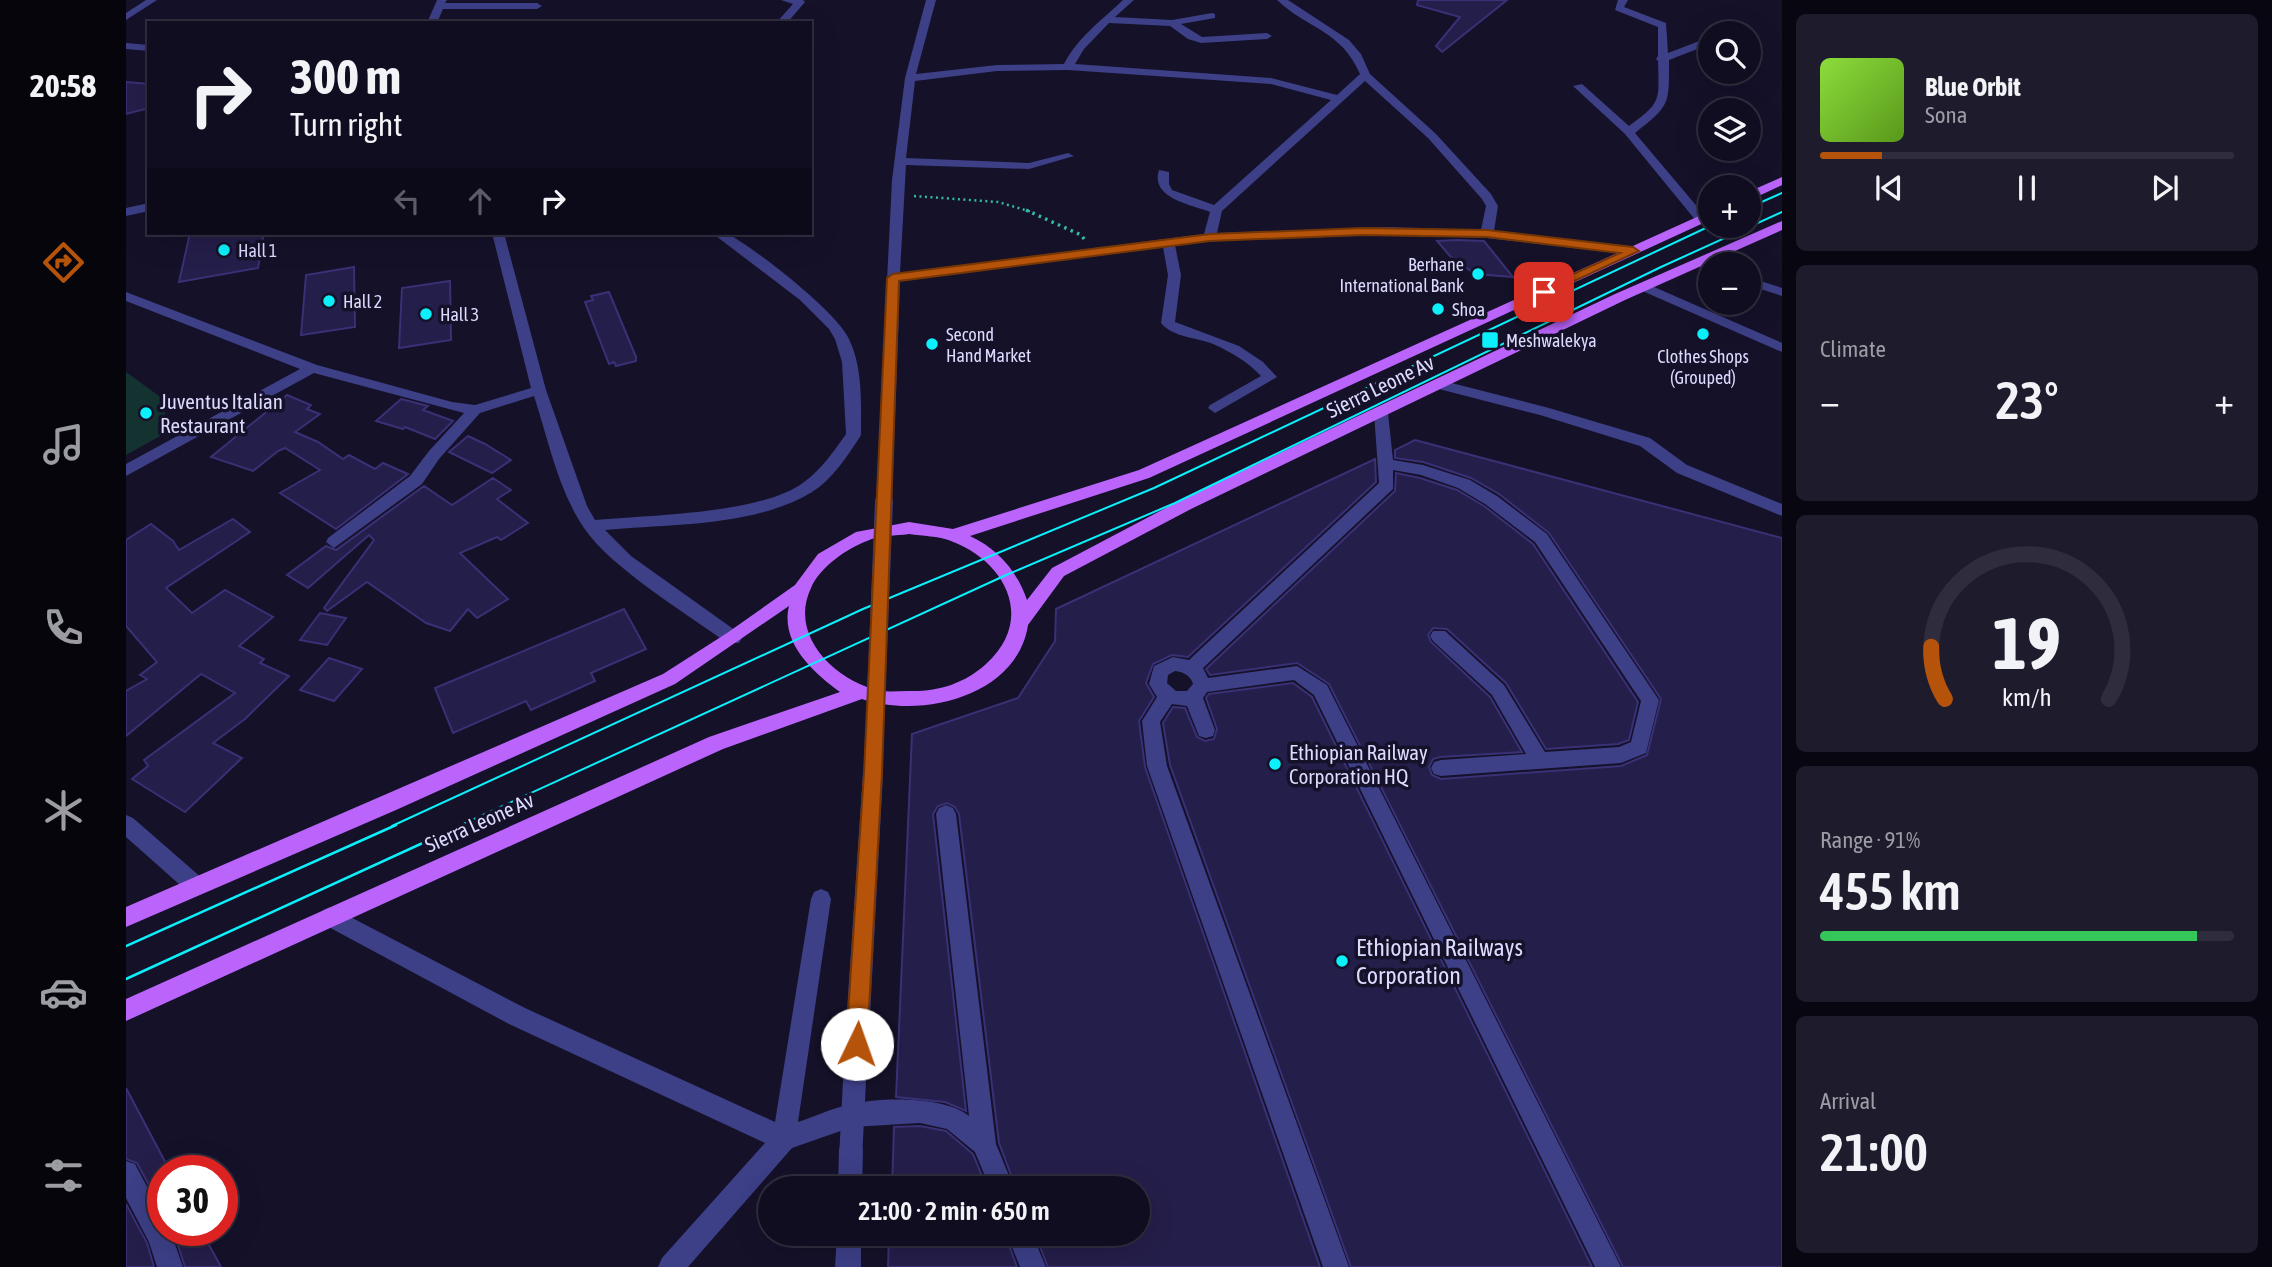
<!DOCTYPE html>
<meta charset="utf-8">
<style>
:root{--surface:#0f0d1f;--page:#1d1b2c;--text:#f1f3f6;--muted:#9b9ca4;--line:#2f2d3d;--accent:#b45309}
body{margin:0;font-family:"Asap Condensed",sans-serif;background:var(--page);color:var(--text);height:100vh;display:flex;flex-direction:column;font-size:26px;white-space:nowrap}
*{box-sizing:border-box;margin:0}
p{font-size:23px;color:var(--muted)}
.icon{flex:none;width:38px;height:38px;fill:none;stroke:currentColor;stroke-width:2;stroke-linecap:round;stroke-linejoin:round}
.map{position:relative;flex:1;overflow:hidden}
.panel{display:flex;flex-direction:column;gap:14px;padding:14px;background:#080711;width:490px}
.panel>*{flex:none}
.banner{position:absolute;left:21px;top:21px;width:665px;height:214px;border-radius:0px;box-shadow:0 7px 28px #0002,0 0 0 2px var(--line);background:#0f0d1f;color:var(--text);overflow:hidden}
.controls{position:absolute;left:1572px;top:21px;display:grid;gap:14px}
.controls a{display:grid;place-items:center;width:63px;height:63px;border-radius:50%;background:var(--surface);box-shadow:0 7px 28px #0002,0 0 0 2px var(--line);font-size:35px}
.speed{position:absolute;left:21px;top:1155px;display:flex;gap:14px;font-size:35px;font-weight:700;text-align:center}
.speed>*{display:grid;place-content:center;width:91px;height:91px;border-radius:50%;background:var(--surface);box-shadow:0 7px 28px #0002,0 0 0 2px var(--line);line-height:1}
.speed .limit{border:10px solid #d22;background:#fff;color:#111}
.pin{position:absolute;display:grid;place-items:center;width:60px;height:60px;color:#fff;margin:-30px;border-radius:14px;box-shadow:0 4px 10px #0006}
.me{position:absolute;width:77px;margin:-38px;rotate:3deg;stroke-linejoin:round;filter:drop-shadow(0 0 5px #0008)}
.turn{display:flex;align-items:center;gap:24px;height:147px;padding:0 28px;font-size:32px}
.turn .icon{width:91px;height:91px;stroke-width:2.5}
.turn b{display:block;font-size:49px;line-height:60px}
.lanes{display:flex;align-items:center;height:66px;padding:0 28px;background:#0003;justify-content:center;gap:35px;direction:ltr}
.lanes .off{opacity:.35}
.big{font-size:52px;font-weight:600;line-height:1.1}
.panel .card{flex:1;display:flex;flex-direction:column;justify-content:center;gap:10px;min-width:0;padding:0 24px;border-radius:10px;background:var(--page)}
.panel .dial{align-items:center;gap:0}
.dial svg{height:182px;overflow:visible;fill:none;stroke:var(--line);stroke-width:7;stroke-linecap:round;text-anchor:middle}
.dial text{fill:var(--text);stroke:none}
.song{display:flex;align-items:center;gap:21px}
.cover{width:84px;height:84px;border-radius:10px;background:linear-gradient(135deg,hsl(90 70% 55%),hsl(90 70% 35%))}
.played{height:7px;border-radius:4px;background:linear-gradient(90deg,var(--accent) 15%,var(--line) 15%)}
.keys{display:flex;justify-content:space-around;direction:ltr}
.heat{display:flex;justify-content:space-between;align-items:center;font-size:38px;direction:ltr}
.charge{height:10px;border-radius:5px;background:linear-gradient(90deg,#34c759 91%,var(--line) 0)}
.trip{position:absolute;left:632px;top:1176px;width:392px;height:70px;border-radius:35px;background:var(--surface);box-shadow:0 7px 28px #0002,0 0 0 2px var(--line);font-weight:600;line-height:70px;text-align:center}
main{display:flex;flex:1;min-height:0}
.dock{display:flex;flex-direction:column;width:126px;justify-content:space-around;align-items:center;background:#06050c;color:var(--muted)}
.dock .icon{width:49px;height:49px}
.dock .current{color:var(--accent)}
.dock b{font-size:32px;color:var(--text)}
.map>svg:first-child{display:block}
.green{fill:#143330}
.building{fill:#241e4a;stroke:#3a3075;stroke-width:2}
.lines{fill:none;stroke-linecap:round;stroke-linejoin:round}
.path-far1{stroke:#33b9a9;stroke-width:2.5;stroke-dasharray:2 3.5;stroke-linecap:butt}
.path{stroke:#33b9a9;stroke-width:3.5;stroke-dasharray:2.5 4.5;stroke-linecap:butt}
.minor{fill:#3d3f87;fill-rule:evenodd}
.major{fill:#ba64fc;fill-rule:evenodd}
.tram-far1{stroke:#0bf0fa;stroke-width:2}
.tram{stroke:#0bf0fa;stroke-width:2.5}
.minor-bridge-far1{stroke:#3d3f87;stroke-width:18}
.minor-bridge{stroke:#3d3f87;stroke-width:23}
.route{fill:#b45309;stroke:#753606;stroke-width:2}
.poi-dot{fill:#0bf0fa;stroke:#141129;stroke-width:2.5}
.labels{text-anchor:middle;dominant-baseline:central;stroke-width:7;stroke-linejoin:round;paint-order:stroke}
.far-poi-label{font-size:18px;fill:#dcdafe;stroke:#141129;text-anchor:start}
.street-label{font-size:21px;fill:#dcdafe;stroke:#141129}
.poi-label{font-size:21px;fill:#dcdafe;stroke:#141129;text-anchor:start}
.near-poi-label{font-size:24px;fill:#dcdafe;stroke:#141129;text-anchor:start}
</style>
<main>
<nav class="dock">
<b>20:58</b>
<svg class="icon current" aria-label="directions" viewBox="0 0 24 24"><path d="M12 3l9 9-9 9-9-9zM9 14v-3h6M13 9l2 2-2 2"/></svg>
<svg class="icon" aria-label="music" viewBox="0 0 24 24"><path d="M9 18V5l10-2v13"/><circle cx="6" cy="18" r="3"/><circle cx="16" cy="16" r="3"/></svg>
<svg class="icon" aria-label="phone" viewBox="0 0 24 24"><path d="M5 4h4l2 5-3 2q2 4 5 5l2-3 5 2v4C11 20 4 13 5 4z"/></svg>
<svg class="icon" aria-label="climate" viewBox="0 0 24 24"><path d="M12 3v18M4 7l16 10M4 17L20 7"/></svg>
<svg class="icon" aria-label="car" viewBox="0 0 24 24"><path d="M5 17H2v-5l4-1 3-4h7l3 4 3 1v5h-3M9 17h6M6 11h13"/><circle cx="7" cy="17" r="2"/><circle cx="17" cy="17" r="2"/></svg>
<svg class="icon" aria-label="filters" viewBox="0 0 24 24"><path d="M4 7h16M4 17h16"/><circle cx="9" cy="7" r="2"/><circle cx="15" cy="17" r="2"/></svg>
</nav>
<div class="map">
<svg width="1656" height="1267" viewBox="0 0 1656 1267">
<rect width="100%" height="100%" fill="#141129"/>
<path class="green" d="M0,372l33,24 12,34 -45,25z"/>
<g class="building">
<path d="M1292,0h89l-65,52 -6,-6 24,-29 -43,-12z"/>
<path d="M0,82l23,2v24l-23,6z"/>
<path d="M64,233h74l-6,35 -79,14z"/>
<path d="M1331,240l27,1 29,36 -38,-3 -25,-18 -13,-15z"/>
<path d="M228,267l1,60 -54,8 5,-60z"/>
<path d="M324,281l1,59 -52,8 3,-60z"/>
<path d="M483,292l27,65v4l-20,5 -2,-4 -5,2 -24,-62 8,-2 -2,-4z"/>
<path d="M161,395l24,10 -4,4 13,5 -25,18 23,10 25,17 6,-4 26,14 8,-6 25,11 -72,55 -56,-36 40,-23 -35,-22 -7,3 -25,20 -42,-14z"/>
<path d="M275,399l27,7 -5,4 30,11 -18,18 -30,-12 -2,2 -27,-8z"/>
<path d="M342,436l17,8 26,16 -19,13 -43,-21z"/>
<path d="M1289,440l367,98v729h-159l-294,-583 -32,-21 -87,12 -4,-6 189,-178 1,-18 24,5 37,12 27,16 49,38 105,158 -9,38 -11,4 -72,5 -40,-66 -59,-54 -14,-1 -5,7 3,7 59,55 32,55 -82,5 -7,2 -4,8 3,8 9,4 180,-13 26,-11 14,-56 -112,-166 -50,-39 -28,-16 -48,-16 -28,-4v-8z"/>
<path d="M1249,459l1,23 -188,175 -16,-2 -19,9 -7,19 8,14 -15,24 6,46 175,500h-272l-13,-33h103v-46h-122l-17,-45 -40,-329 -4,-7 -8,-4 -9,3 -5,8 33,297 -21,-9 -49,-5 16,-363 106,-36 37,-57 1,-32z"/>
<path d="M367,478l18,12 -14,9 31,24 -27,17 -4,-3 -37,16 48,46 -31,19 -9,-9 -18,22 -24,-8 -59,-41 -40,29 -3,-3 50,-68 -5,-5 -61,53 -21,-13 39,-29 10,4 88,-64 28,19z"/>
<path d="M107,519l17,13 -84,56 26,25 33,-23 48,27 -34,29 25,13 -4,4 29,13 -44,43 -32,24 29,15 -57,54 -53,-33 16,-13 -4,-6 91,-67 -34,-19 -75,62v-45l21,-12 -7,-4 17,-13 -31,-36v-86l25,-16 22,17 6,9z"/>
<path d="M498,609l22,40 -55,24 4,8 -64,29 -5,-9 -73,32 -18,-45z"/>
<path d="M194,613l26,5 -19,27 -27,-5z"/>
<path d="M203,658l33,11 -28,32 -34,-11z"/>
<path d="M1167,683l19,14 280,570h-241l-181,-502 -7,-42 10,-16 12,1 12,29 8,4 9,-2 3,-10 -11,-31 3,-4z"/>
<path d="M0,1088l44,83h-7v40l-26,-48 -11,-4z"/>
<path d="M794,1126l26,5 27,23 14,34h-95l2,-61z"/>
<path d="M0,1204l21,39 7,24h-28z"/>
<path d="M47,1230h28l20,37h-36z"/>
<path d="M763,1234h116l12,33h-129z"/>
</g>
<g class="lines">
<path class="path-far1" d="M788,196l84,6 34,10"/>
<path class="path" d="M900,210l55,25 4,5"/>
<g class="minor">
<path d="M20,0h11l-31,20v-7z"/>
<path d="M311,0h10l-2,3h92l5,3 -5,3h-94l-6,14h-10z"/>
<path d="M655,0h22l2,2 -18,21h-11l17,-19z"/>
<path d="M800,0h10l-20,74 81,-9 67,-1c14,-27 38,-44 59,-64h11l-19,17 57,3 40,-7 3,1v4l-34,6 21,13 65,-4 5,3 -5,3 -66,4 -13,-4 -18,-13 -61,-3 -25,26 -9,15 196,14 66,17 23,-21c-19,-44 -51,-44 -83,-74h11l61,40 12,14 9,20 66,60 55,60 7,12 -4,25 139,16 6,4 -6,4 -146,-17 -100,-3 -177,6 -35,4 6,30 -6,47 64,24 24,16 14,15 -62,36 -7,-5 2,-3 51,-29c-13,-14 -30,-24 -48,-32 -17,-7 -39,-6 -52,-21l7,-48 -5,-28 -263,34 -8,220 -2,4h-12l-2,-4 16,-321 13,-102zM942,70l203,14 60,16 -117,105 -42,-15 -3,-6v-12l-10,-2c-9,28 30,34 51,42l-6,22 -304,39 6,-108 123,4 45,-13 -6,-3 -39,10 -123,-5 9,-77 82,-10zM1239,81l63,57 54,61 4,7 -5,24 -94,-3 -170,6 5,-22z"/>
<path d="M1492,0h10l-4,7 42,16 2,30 42,-16v7l-41,16c0,44 2,45 -34,73l70,83v6h-8l-72,-88 -52,-48 9,-2 47,42c33,-24 30,-25 29,-65l-2,-2 2,-3v-29l-43,-17z"/>
<path d="M0,43l23,2v6l-23,-2z"/>
<path d="M23,203v8l-23,5v-8z"/>
<path d="M366,233h12l42,157 41,116 8,14c54,-5 168,-6 209,-38 17,-12 30,-31 42,-48l-4,-72 -7,-23 -6,-10 -29,-29 -88,-67c5,0 11,-1 16,1 28,15 108,77 121,105 14,29 12,65 12,96 -12,19 -29,45 -49,57 -57,35 -142,32 -207,38l26,26 108,77 3,5 -3,5h-12c-41,-30 -116,-75 -143,-115 -26,-38 -36,-89 -50,-132l-54,17 -41,46 -17,25 -88,64 -8,-6 2,-4 82,-62 19,-25 35,-38 -150,-40 -188,103v-12l174,-95 -174,-68v-9l191,73 135,37 23,3 56,-17z"/>
<path d="M1573,259l16,5h-5v7l-17,-8z"/>
<path d="M1622,277l34,11v8l-34,-11z"/>
<path d="M1519,283l137,60v9l-142,-62v-6z"/>
<path d="M1314,380l109,28 101,30 37,27 95,39v12l-105,-43 -37,-27 -100,-31 -105,-27 -2,-3z"/>
<path d="M1255,408l7,5 5,47 30,5 47,15 27,16 50,38 112,166 -13,53 -25,10 -180,13 -7,-2 -3,-6 3,-6 7,-2 85,-6 -34,-59 -59,-54 -3,-5 3,-5h12l59,54 41,67 74,-5 12,-5 10,-41 -106,-159 -50,-38 -27,-16 -37,-13 -28,-5v19l-190,179 5,10 89,-12 30,19 294,582h-26l-281,-572 -20,-15 -87,12 -4,6 12,32 -2,6 -7,2 -7,-2 -12,-30 -15,-2 -12,18 7,44 182,501h-26l-176,-501 -5,-45 15,-24 -8,-13 5,-18 19,-9 16,3 190,-177 -5,-70zM1049,671c9,1 16,5 18,13l-6,7h-11l-9,-8 1,-8z"/>
<path d="M747,765l7,2 3,6 -16,298 -4,8 -8,4 -8,-4 -4,-8 20,-298 3,-6z"/>
<path d="M820,805l7,3 3,6 40,330 18,44h-24l-15,-36 -28,-23 -27,-6 -68,4 -60,21 -104,119h-30l4,-9 103,-115 -256,-119 -186,-100 -4,-7 4,-7 7,-3 7,3 188,98 250,114 36,-223 3,-7 7,-3 7,3 3,7 -33,223c18,-6 35,-14 53,-18 30,-7 94,-8 118,12l-33,-302 3,-6z"/>
<path d="M0,815l7,3 70,61 3,7 -3,7 -7,3 -7,-3 -63,-56z"/>
<path d="M725,1137l8,4 4,8 -1,39h-24l1,-39 4,-8z"/>
<path d="M0,1161l9,3 28,53v13h7l13,37h-26l-8,-25 -23,-44z"/>
<path d="M711,1234h24v33h-26z"/>
<path d="M881,1234h25l14,33h-26z"/>
</g>
<g class="major">
<path d="M1656,177v8l-34,16v-9z"/>
<path d="M1584,211v9l-561,258 -179,58c28,13 47,35 57,64l25,-32 127,-67 436,-207 167,-73v9l-157,70 -434,209 -127,67 -36,49c-11,72 -107,94 -166,74l-139,50 -597,272v-22l583,-262 131,-45c-26,-19 -60,-49 -51,-86l-114,78 -279,126 -270,117v-20l537,-233 64,-41 68,-48 23,-31 38,-22 53,-10 44,7 186,-59zM783,534c14,2 29,2 42,7 56,21 84,79 35,123 -22,20 -49,28 -78,27 -9,0 -18,1 -27,0 -45,-9 -93,-55 -70,-103 9,-21 35,-39 56,-47 12,-6 29,-5 42,-7z"/>
</g>
<g class="tram-far1">
<path d="M1622,208l34,-15"/>
<path d="M266,826l471,-217 291,-121 556,-262"/>
<path d="M333,826l545,-250 171,-73 486,-236 121,-55"/>
</g>
<g class="tram">
<path d="M0,946l270,-121"/>
<path d="M0,979l336,-154"/>
</g>
<path class="minor-bridge-far1" d="M747,773l11,-272"/>
<path class="minor-bridge" d="M725,1149l4,-78"/>
</g>
<path class="route" d="M1236,228l125,2 146,17 6,4 -95,44 -4,-1v-5l80,-36 -133,-16 -125,-2 -152,6 -311,40 -17,492 -15,271 -3,7 -7,3 -7,-3 -4,-7 18,-271 23,-495 6,-4 317,-40z"/>
<g class="poi-dot">
<circle cx="98" cy="250" r="7"/>
<circle cx="1352" cy="274" r="7"/>
<circle cx="203" cy="301" r="7"/>
<circle cx="1312" cy="309" r="7"/>
<circle cx="300" cy="314" r="7"/>
<circle cx="1577" cy="334" r="7"/>
<rect x="1355" y="331" width="18" height="18" rx="3.5"/>
<circle cx="806" cy="344" r="7"/>
<circle cx="20" cy="413" r="7"/>
<circle cx="1149" cy="764" r="7"/>
<circle cx="1216" cy="961" r="7"/>
</g>
<g class="labels">
<g class="far-poi-label">
<text x="112" y="250">Hall 1</text>
<text x="1338" y="264" text-anchor="end">Berhane<tspan x="1338" dy="21">International Bank</tspan></text>
<text x="217" y="301">Hall 2</text>
<text x="1326" y="309">Shoa</text>
<text x="314" y="314">Hall 3</text>
<text x="820" y="334">Second<tspan x="820" dy="21">Hand Market</tspan></text>
<text x="1380" y="340">Meshwalekya</text>
<text x="1577" y="356" text-anchor="middle">Clothes Shops<tspan x="1577" dy="21">(Grouped)</tspan></text>
</g>
<g class="street-label">
<text transform="translate(1254 386) rotate(-26)">Sierra Leone Av</text>
<text transform="translate(353 822) rotate(-24)">Sierra Leone Av</text>
</g>
<g class="poi-label">
<text x="34" y="401">Juventus Italian<tspan x="34" dy="24">Restaurant</tspan></text>
<text x="1163" y="752">Ethiopian Railway<tspan x="1163" dy="24">Corporation HQ</tspan></text>
</g>
<g class="near-poi-label">
<text x="1230" y="947">Ethiopian Railways<tspan x="1230" dy="28">Corporation</tspan></text>
</g>
</g>
</svg>
<div class="controls">
<a><svg class="icon" aria-label="search" viewBox="0 0 24 24"><circle cx="10" cy="10" r="6"/><path d="M15 15l6 6"/></svg></a>
<a><svg class="icon" aria-label="layers" viewBox="0 0 24 24"><path d="M12 4l9 5-9 5-9-5zM3 14l9 5 9-5"/></svg></a>
<a>+</a>
<a>−</a>
</div>
<div class="speed"><div class="limit">30</div></div>
<div class="pin" style="left:1418px;top:292px;background:#d93025"><svg class="icon" aria-label="arrive" viewBox="0 0 24 24"><path d="M6 21V4h12l-3 4 3 4H6"/></svg></div>
<svg class="me" style="left:731px;top:1044px" viewBox="-20 -20 40 40"><circle r="19" fill="#fff"/><path d="M0-13L10 11 0 6-10 11z" fill="#b45309"/></svg>
<div class="trip">21:00 · 2 min · 650 m</div>
<div class="banner">
<div class="turn"><svg class="icon" aria-label="right" viewBox="0 0 24 24"><path d="M7 20v-9h11M14 6l5 5-5 5"/></svg><div><b>300 m</b>Turn right</div></div>
<div class="lanes"><svg class="icon off" aria-label="left" viewBox="0 0 24 24"><path d="M17 20v-9H6M10 6l-5 5 5 5"/></svg><svg class="icon off" aria-label="ahead" viewBox="0 0 24 24"><path d="M12 20V5M6 11l6-6 6 6"/></svg><svg class="icon" aria-label="right" viewBox="0 0 24 24"><path d="M7 20v-9h11M14 6l5 5-5 5"/></svg></div>
</div>
</div>
<section class="panel">
<div class="card">
<div class="song"><i class="cover"></i><div><b>Blue Orbit</b><p>Sona</p></div></div>
<div class="played"></div>
<div class="keys"><svg class="icon" aria-label="previous" viewBox="0 0 24 24"><path d="M18 5L8 12l10 7zM5 5v14"/></svg><svg class="icon" aria-label="pause" viewBox="0 0 24 24"><path d="M8 5v14M16 5v14"/></svg><svg class="icon" aria-label="next" viewBox="0 0 24 24"><path d="M6 5l10 7-10 7zM19 5v14"/></svg></div>
</div>
<div class="card"><p>Climate</p>
<div class="heat"><a>−</a><b class="big">23°</b><a>+</a></div>
</div>
<div class="card dial"><svg viewBox="0 0 100 80">
<path d="M14 69A42 42 0 1 1 86 69"/>
<path d="M14 69A42 42 0 0 1 8 46" stroke="#b45309"/>
<text x="50" y="56" font-size="32" font-weight="700">19</text>
<text x="50" y="72" font-size="11">km/h</text>
</svg></div>
<div class="card"><p>Range · 91%</p><b class="big">455 km</b><div class="charge"></div></div>
<div class="card"><p>Arrival</p><b class="big">21:00</b></div>
</section>
</main>
